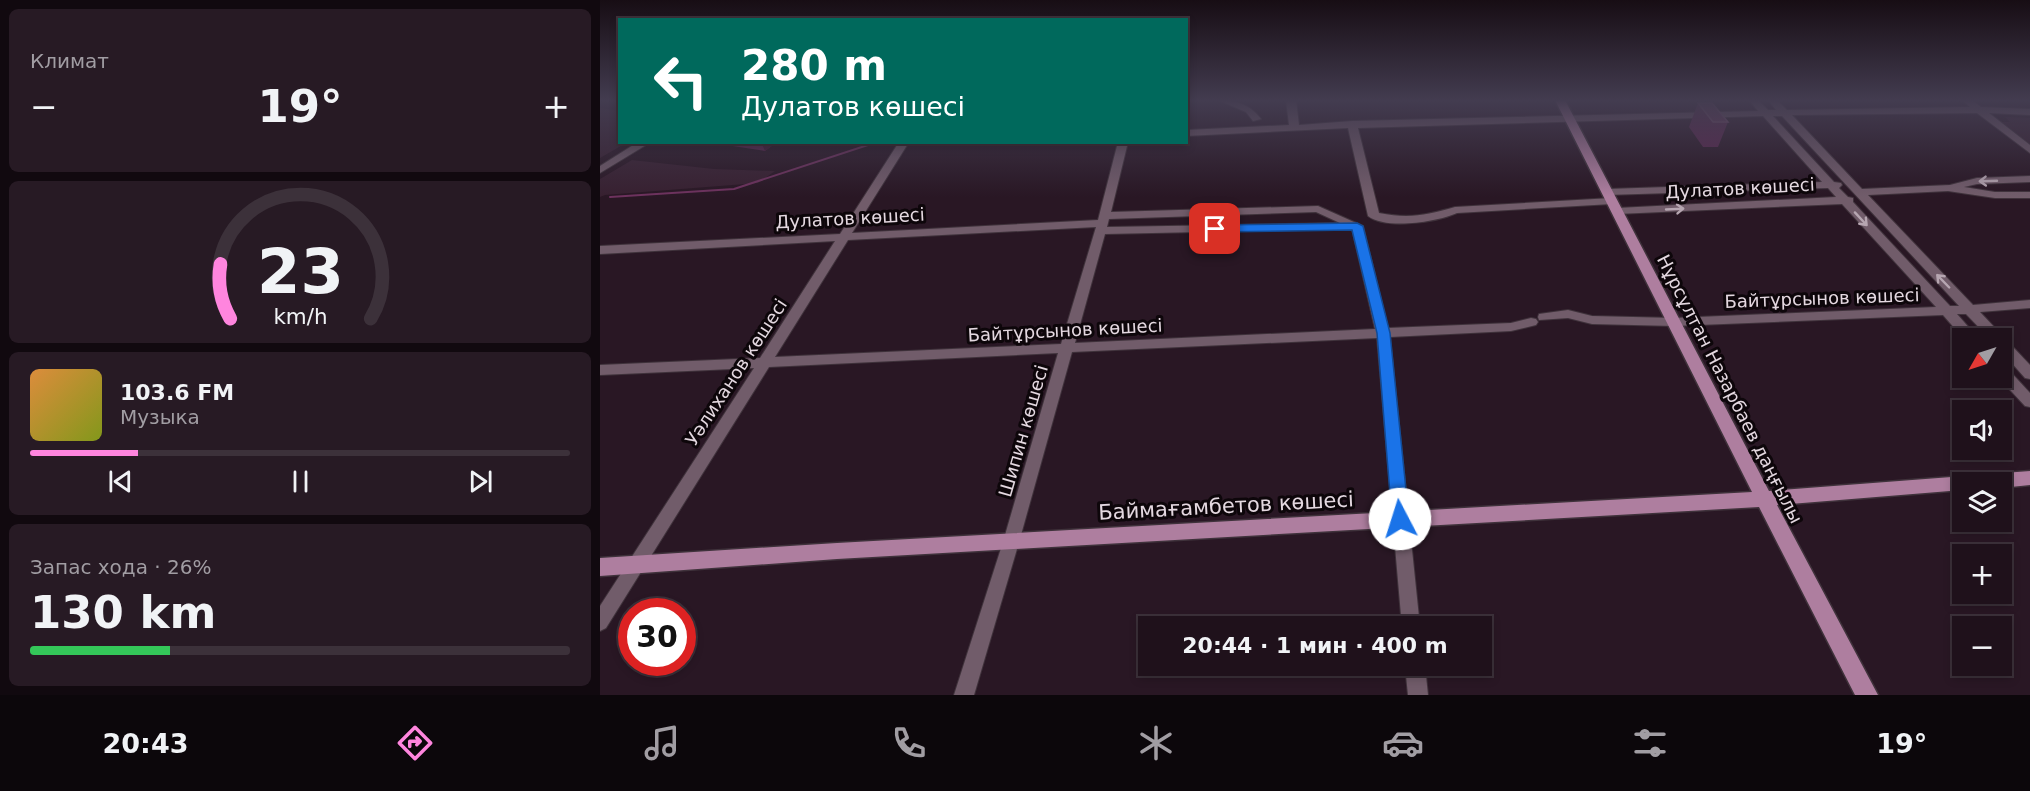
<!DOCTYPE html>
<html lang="ru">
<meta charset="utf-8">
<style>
:root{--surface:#1f111b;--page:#271a24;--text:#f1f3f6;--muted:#a19da3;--line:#3c313a;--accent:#ff85de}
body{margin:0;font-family:"DejaVu Sans",sans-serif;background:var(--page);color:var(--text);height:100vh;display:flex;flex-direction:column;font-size:22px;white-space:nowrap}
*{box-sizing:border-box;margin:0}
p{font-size:20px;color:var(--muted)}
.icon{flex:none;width:33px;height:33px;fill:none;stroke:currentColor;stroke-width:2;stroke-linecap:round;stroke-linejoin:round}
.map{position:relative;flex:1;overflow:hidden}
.details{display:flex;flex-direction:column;gap:9px;padding:9px;background:#11090f;width:600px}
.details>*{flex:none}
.guide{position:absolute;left:18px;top:18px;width:570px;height:126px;border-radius:0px;box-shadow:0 3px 9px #0003,0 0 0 2px var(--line);background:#00695c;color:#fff;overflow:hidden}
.needle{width:39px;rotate:231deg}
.buttons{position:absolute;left:1352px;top:328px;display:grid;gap:12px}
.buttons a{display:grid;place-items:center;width:60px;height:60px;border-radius:0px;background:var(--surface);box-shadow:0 3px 9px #0003,0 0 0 2px var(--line);font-size:30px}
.speed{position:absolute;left:18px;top:598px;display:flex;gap:12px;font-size:30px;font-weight:700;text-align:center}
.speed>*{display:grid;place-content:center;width:78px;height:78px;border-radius:50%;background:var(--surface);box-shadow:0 3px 9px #0003,0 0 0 2px var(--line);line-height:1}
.speed .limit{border:9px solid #d22;background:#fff;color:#111}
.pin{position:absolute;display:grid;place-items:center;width:51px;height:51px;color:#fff;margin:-26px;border-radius:12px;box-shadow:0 3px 9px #0006}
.me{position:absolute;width:66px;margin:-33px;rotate:355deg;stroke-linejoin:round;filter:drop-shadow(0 0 4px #0008)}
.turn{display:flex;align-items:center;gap:21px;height:126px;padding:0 24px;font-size:27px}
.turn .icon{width:78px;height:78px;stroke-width:2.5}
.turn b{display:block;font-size:42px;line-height:51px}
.big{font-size:45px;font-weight:800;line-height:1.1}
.details .card{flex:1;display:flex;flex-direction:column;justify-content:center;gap:9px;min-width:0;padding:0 21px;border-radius:9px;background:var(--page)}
.details .dial{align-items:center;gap:0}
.dial svg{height:156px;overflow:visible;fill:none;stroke:var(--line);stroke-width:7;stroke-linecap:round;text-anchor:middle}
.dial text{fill:var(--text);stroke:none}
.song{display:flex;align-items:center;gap:18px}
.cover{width:72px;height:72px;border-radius:9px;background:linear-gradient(135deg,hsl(30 70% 55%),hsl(70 70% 35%))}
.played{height:6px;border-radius:3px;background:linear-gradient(90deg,var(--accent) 20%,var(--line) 20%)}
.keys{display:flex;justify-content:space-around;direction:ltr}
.heat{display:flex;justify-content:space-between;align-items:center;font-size:33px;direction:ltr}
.charge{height:9px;border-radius:4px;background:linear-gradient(90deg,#34c759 26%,var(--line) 0)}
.trip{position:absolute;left:538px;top:616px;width:354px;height:60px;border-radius:0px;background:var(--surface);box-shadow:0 3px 9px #0003,0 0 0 2px var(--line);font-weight:800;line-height:60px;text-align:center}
.tab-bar{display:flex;height:96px;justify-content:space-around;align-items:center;background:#0c070b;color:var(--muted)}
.tab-bar .icon{width:42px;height:42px}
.tab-bar .current{color:var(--accent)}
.tab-bar b{font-size:27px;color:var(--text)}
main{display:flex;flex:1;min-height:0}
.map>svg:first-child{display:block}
.built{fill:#372030}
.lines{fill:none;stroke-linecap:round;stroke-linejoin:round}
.stream{stroke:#6e325e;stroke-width:2}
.minor-casing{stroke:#3f323b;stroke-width:2}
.major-casing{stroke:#3f323b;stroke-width:3}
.minor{fill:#715c6a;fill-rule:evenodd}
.major{fill:#ae7e9f;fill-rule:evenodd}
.wall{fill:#5c254f}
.shaded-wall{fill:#421837}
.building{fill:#6b395f;stroke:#7e5273;stroke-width:1.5}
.oneway{stroke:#b6a6b1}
.route{fill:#1a73e8;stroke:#114b97;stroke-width:1.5}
.labels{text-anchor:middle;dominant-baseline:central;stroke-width:6;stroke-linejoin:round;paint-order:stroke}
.street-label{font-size:18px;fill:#e4d8e0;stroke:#0d060a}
.near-street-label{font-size:21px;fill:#e4d8e0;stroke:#0d060a}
</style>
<main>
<section class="details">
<div class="card"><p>Климат</p>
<div class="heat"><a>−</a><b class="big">19°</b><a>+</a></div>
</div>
<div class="card dial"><svg viewBox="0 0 100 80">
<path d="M14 69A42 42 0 1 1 86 69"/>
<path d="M14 69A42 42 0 0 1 9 41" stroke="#ff85de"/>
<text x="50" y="56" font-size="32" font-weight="700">23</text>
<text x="50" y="72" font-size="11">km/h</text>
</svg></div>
<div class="card">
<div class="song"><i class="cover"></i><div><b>103.6 FM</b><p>Музыка</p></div></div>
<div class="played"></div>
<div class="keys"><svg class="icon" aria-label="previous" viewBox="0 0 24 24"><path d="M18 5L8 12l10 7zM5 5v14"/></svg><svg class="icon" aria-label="pause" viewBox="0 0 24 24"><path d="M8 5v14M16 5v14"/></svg><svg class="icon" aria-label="next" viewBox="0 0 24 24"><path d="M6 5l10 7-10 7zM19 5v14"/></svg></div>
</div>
<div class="card"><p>Запас хода · 26%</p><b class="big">130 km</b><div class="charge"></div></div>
</section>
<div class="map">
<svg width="1430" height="695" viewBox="0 0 1430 695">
<rect width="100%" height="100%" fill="#291724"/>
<g class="built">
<path d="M0,108l19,3 1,31 6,1 -26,15z"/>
<path d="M1405,117l25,1v33l-38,-29h18z"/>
<path d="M32,160l82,9 61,2 -17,12 -153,12 -5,2v-18z"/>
</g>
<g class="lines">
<path class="stream" d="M10,197l124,-8 143,-47"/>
<defs>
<g id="minor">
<path d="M618,100c17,0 32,4 43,19l-8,2 -7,-9z"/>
<path d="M686,100h10l3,25 53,-4 406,-10 -9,-11h9l10,10h8l-8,-10h9l10,10 183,-3 -8,-7h10l9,7 49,2v6l-41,-2 41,32v8l-53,-40 -185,2 70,74 88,-4 27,-7 53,-2v6l-53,2 -13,3 31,5h35v6h-35l-47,-7 -80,4 105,110 57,-5v8l-50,4 50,53v14l-5,-1 -24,-27v-12h-11l-24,-25h-9l22,25h-15l-21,-24 -269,11 -82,-2 -24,-6 -29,2 -1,-3 1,-3 29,-4 24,6 82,2 262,-11 -94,-103 -225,10 -6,-3 6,-3 219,-11 -8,-9 -221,7 -5,-3 5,-3 215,-7 -59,-66 -405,12 21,85c31,6 47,2 76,-6l157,-9 5,3 -5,3 -155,9c-20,9 -71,17 -89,3l-20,-88 -162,8v-6l103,-5zM1173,116h9l177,190h-9l-97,-104v-4l-5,-1 -9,-9 3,-3 -1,-2 -7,-1z"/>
<path d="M38,142h13l-51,31v-7z"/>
<path d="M299,142h10l-57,91 246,-13 20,-78h10l-17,70 207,-6 45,20 25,102 123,-5 20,-5 5,1 2,3 -2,3 -25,6 -121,6 30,290h-18l-25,-289 -305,14 -53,190 -45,153h-20l49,-153 55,-189 -289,14 -163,261 -6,3v-25l154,-238 -154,7v-10l160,-7 75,-117 -235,13v-8l240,-12zM716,212l24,11 -233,4 2,-8zM496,227l-35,117 -286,13 73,-117zM752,229l23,100 -300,14 30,-109z"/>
<path d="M1401,366l5,1 24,26v14l-5,-1 -26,-28h2z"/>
<path d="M805,666h20l3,29h-20z"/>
</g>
<path id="major" d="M955,100h10l204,391 261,-20v14l-29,3v-5h-39v7l-185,15 101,190h-23l-96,-188 -922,52 -237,17v-18l237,-15 915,-51z"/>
</defs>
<use href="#minor" class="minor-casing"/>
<use href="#major" class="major-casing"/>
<use href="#minor" class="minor"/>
<use href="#major" class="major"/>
</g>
<g class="wall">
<path d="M1098,103l30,19 -10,25h-15l-14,-20z"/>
<path d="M125,142h52l-12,9 -39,-6z"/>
</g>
<path class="shaded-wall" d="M161,142h16l-12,9z"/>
<path class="building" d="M1098,103h14l16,19h-15z"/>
<defs><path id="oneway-shaft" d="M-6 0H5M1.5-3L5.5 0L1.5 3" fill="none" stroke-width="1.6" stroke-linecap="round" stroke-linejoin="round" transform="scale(1.5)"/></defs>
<g class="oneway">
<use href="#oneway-shaft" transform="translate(1388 181) rotate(178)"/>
<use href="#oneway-shaft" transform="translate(1075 209) rotate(-3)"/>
<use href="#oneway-shaft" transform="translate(1261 219) rotate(47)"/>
<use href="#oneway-shaft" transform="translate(1343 281) rotate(-134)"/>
</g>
<linearGradient id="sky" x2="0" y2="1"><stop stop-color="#170d14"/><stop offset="0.51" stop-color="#433c50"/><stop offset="1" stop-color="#433c50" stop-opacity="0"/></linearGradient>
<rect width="1430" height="197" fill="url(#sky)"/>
<path class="route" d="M757,223l6,3 27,107 19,186 -3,5 -6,2 -6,-2 -2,-5 -15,-186 -25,-103 -137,2 -6,-3 6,-4z"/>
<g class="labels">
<g class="street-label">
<text transform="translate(1140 188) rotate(-3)">Дулатов көшесі</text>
<text transform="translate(250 218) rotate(-3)">Дулатов көшесі</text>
<text transform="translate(1222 298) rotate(-2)">Байтұрсынов көшесі</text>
<text transform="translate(465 330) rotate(-3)">Байтұрсынов көшесі</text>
<text transform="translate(136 372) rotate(-57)">Уәлиханов көшесі</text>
<text transform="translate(1130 389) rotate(63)">Нұрсұлтан Назарбаев даңғылы</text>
<text transform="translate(423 431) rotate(-74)">Шипин көшесі</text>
</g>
<g class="near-street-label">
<text transform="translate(626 506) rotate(-3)">Баймағамбетов көшесі</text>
</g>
</g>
</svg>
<div class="buttons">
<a><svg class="needle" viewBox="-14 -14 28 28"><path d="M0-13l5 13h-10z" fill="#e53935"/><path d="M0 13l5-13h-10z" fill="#a19da3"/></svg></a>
<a><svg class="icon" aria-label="sound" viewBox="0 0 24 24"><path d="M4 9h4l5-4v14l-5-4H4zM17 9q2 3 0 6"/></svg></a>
<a><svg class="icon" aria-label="layers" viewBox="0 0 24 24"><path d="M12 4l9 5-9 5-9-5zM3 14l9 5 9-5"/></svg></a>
<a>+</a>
<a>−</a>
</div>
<div class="speed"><div class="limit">30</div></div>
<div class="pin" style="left:615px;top:229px;background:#d93025"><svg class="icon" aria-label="arrive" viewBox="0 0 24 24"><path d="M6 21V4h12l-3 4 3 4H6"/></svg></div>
<svg class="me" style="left:800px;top:519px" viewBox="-20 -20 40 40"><circle r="19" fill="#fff"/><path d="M0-13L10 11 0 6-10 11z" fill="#1a73e8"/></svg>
<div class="trip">20:44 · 1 мин · 400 m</div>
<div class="guide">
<div class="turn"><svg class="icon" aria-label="left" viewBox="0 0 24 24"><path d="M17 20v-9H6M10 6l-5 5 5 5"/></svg><div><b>280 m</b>Дулатов көшесі</div></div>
</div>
</div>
</main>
<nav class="tab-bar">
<b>20:43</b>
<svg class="icon current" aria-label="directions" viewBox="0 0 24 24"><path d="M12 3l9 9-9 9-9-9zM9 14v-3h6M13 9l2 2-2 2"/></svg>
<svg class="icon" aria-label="music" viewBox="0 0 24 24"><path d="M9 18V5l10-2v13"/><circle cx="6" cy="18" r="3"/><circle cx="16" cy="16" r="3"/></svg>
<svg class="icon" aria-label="phone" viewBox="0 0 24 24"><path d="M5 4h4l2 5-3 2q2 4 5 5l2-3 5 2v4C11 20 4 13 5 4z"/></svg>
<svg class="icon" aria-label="climate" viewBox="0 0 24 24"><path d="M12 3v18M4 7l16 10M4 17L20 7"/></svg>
<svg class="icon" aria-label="car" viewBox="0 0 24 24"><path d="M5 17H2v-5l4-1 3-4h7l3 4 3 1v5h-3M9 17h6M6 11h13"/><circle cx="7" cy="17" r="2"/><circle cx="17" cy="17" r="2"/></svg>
<svg class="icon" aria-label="filters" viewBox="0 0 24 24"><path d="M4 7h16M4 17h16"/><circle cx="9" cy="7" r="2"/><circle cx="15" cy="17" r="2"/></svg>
<b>19°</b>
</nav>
